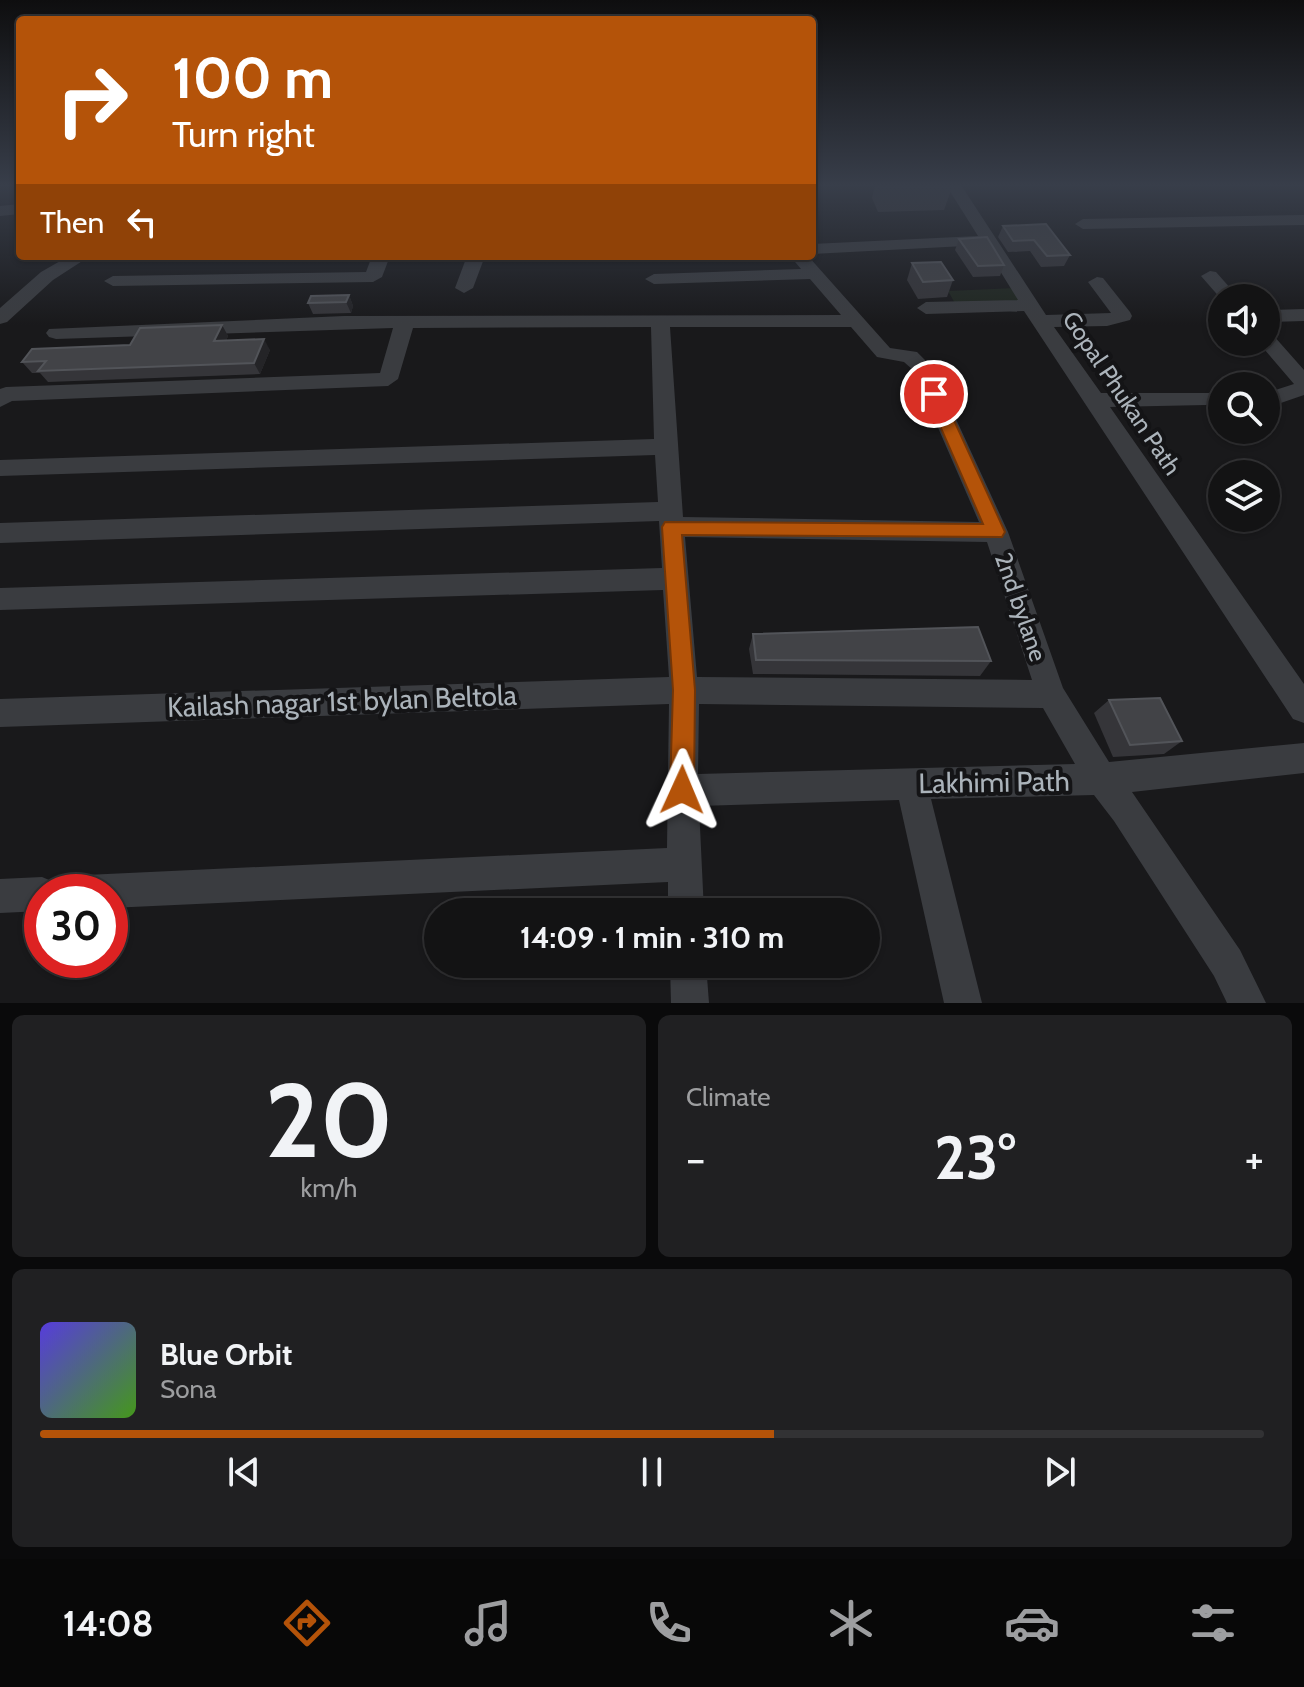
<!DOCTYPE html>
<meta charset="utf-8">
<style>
:root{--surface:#131314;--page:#202022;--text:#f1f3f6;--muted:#9d9ea0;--line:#323234;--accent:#b45309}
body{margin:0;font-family:Cabin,sans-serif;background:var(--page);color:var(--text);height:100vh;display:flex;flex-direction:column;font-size:30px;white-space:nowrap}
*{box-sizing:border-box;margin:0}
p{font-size:26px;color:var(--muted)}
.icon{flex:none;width:44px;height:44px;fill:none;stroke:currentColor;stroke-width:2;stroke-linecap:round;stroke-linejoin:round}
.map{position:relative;height:1003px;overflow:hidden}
.details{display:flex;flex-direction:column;gap:12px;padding:12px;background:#0a0a0b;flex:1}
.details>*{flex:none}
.top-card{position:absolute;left:16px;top:16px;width:800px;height:244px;border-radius:8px;box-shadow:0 2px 6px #0004,0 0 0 2px var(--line);background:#b45309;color:#fff;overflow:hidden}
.tools{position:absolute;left:1208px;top:284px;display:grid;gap:16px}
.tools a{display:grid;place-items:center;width:72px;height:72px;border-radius:50%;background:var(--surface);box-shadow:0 2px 6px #0004,0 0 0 2px var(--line);font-size:40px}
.speed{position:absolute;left:24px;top:874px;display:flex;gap:16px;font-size:40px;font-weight:700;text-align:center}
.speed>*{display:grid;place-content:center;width:104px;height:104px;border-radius:50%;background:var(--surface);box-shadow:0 2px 6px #0004,0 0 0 2px var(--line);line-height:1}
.speed .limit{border:12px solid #d22;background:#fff;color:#111}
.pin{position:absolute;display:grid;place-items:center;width:68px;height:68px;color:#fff;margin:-34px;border:4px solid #fff;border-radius:50%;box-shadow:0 2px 8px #0007}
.me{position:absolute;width:88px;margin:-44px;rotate:1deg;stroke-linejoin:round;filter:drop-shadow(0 0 6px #0008)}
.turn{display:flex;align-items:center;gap:28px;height:168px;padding:0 24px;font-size:36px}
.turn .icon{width:104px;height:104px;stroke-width:2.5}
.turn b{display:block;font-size:56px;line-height:68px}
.then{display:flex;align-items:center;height:76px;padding:0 24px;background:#0003;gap:16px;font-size:30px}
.big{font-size:60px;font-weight:700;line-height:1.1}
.details .card{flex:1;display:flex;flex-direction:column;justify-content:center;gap:12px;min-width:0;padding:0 28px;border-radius:12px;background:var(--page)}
.details .dial{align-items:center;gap:0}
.dial b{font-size:104px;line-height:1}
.song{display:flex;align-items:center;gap:24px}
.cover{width:96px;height:96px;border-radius:12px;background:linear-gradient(135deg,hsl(250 70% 55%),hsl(100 70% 35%))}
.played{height:8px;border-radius:4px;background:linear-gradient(90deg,var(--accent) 60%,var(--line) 60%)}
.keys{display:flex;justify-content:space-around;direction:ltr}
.heat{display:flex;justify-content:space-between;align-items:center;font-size:44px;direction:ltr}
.details .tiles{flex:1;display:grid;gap:12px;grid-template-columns:1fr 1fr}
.card:last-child{grid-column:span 2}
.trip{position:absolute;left:424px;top:898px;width:456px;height:80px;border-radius:40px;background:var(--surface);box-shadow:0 2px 6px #0004,0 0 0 2px var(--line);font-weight:700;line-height:80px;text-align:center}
.tabs{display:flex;height:128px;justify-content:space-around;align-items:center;background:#080808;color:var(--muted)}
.tabs .icon{width:56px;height:56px}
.tabs .active{color:var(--accent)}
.tabs b{font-size:36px;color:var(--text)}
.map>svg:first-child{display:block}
.green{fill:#1f261f}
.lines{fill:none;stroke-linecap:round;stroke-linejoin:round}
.minor{fill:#3a3c40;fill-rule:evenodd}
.wall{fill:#353539}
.shaded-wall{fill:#242427}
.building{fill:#424347;stroke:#525459;stroke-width:2}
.route{fill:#b45309;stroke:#753606;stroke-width:2}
.labels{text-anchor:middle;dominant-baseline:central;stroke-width:8;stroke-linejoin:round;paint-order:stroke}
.street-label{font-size:24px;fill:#abb3ba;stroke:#141416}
.near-street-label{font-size:28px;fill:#abb3ba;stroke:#141416}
</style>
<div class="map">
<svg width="1304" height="1003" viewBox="0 0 1304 1003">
<rect width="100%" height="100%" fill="#19191b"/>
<path class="green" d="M1015,288l10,15 -69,2 -8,-14z"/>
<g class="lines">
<g class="minor">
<path d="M946,185h15l85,130 65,-2 -23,-31 9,-5 6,1 27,34 2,4 -2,4 -23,6 -53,1 47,66h112l4,5 -4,5 -7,2 -96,2 194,277v39l-11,-4 -269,-408 -98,3 -9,-6 9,-6 92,-2 -34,-55 -172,9v-10l166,-8z"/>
<path d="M20,204v10l-20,2v-10z"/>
<path d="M1304,215v10l-221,4 -8,-5 8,-5z"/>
<path d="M69,256h21l-37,24 -46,42 -7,2v-16l41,-36z"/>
<path d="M372,256h18l-8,21 -9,5 -260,4 -9,-5 9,-5 253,-4z"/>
<path d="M467,256h18l-12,32 -9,5 -9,-5z"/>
<path d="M790,256h18l82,92 27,4 15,15 76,165 55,156 46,74 195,-19v30l-172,19 108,158 26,53h-39l-13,-27 -100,-155 -20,-26 -163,4 51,204h-38l-45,-203 -200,6 5,106h-36v-30l-558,26v-16h-41l5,-12 12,-5 581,-27 2,-144 -669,23v-28l669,-22 -6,-87 -663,20v-22l662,-20 -3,-47 -659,22v-20l658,-21 -3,-47 -655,21v-16l654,-21 -3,-112 -238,1 -15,51 -10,7 -376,15 -12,6v-18l6,-2 374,-14 13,-45 -337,11 -7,-2 -3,-4 3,-4 295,-13 497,-1 -31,-36 -156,5 -9,-5 9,-5 147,-5zM670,327h181l26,30 27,5 9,8 66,152 -296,-5zM685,537l302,5 45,138 -335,-3zM699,704l344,4 32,56 -377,10z"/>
<path d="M1210,271l6,1 23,26 -17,2 -21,-24z"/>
<path d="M1304,309v12l-38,1v-12z"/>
<path d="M1266,333l7,2 31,35v25l-32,11 -6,-2v-11l28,-9 -36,-42h8z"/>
<path d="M42,877l12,5 5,10h-17v19l-42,2v-34z"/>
<path d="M670,964h36l3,39h-38z"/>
</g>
</g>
<g class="wall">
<path d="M875,185h78l-9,25 -66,2 -6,-14z"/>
<path d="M1003,226l67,29 -6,11 -23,1 -11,-16 -22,1 -10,-15z"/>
<path d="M959,239l45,26 -4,11 -27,1 -18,-27z"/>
<path d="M912,263l41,17 -6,17 -29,2 -11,-19z"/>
<path d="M349,295l4,11 -2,7 -38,1 -5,-11z"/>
<path d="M222,325l6,11 -2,5 44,9 -10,24 -212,8 -8,-9h-8l-10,-11 108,-17z"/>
<path d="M753,634l238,27 -11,15 -227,-2 -4,-25z"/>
<path d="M1109,700l73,41 -18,13 -51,3 -19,-44z"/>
</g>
<g class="shaded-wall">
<path d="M349,295l4,11 -2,7 -5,-11z"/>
<path d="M222,325l6,11 -7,17 -7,-12z"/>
<path d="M264,339l6,11 -10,24 -6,-11z"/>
</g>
<g class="building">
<path d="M1046,224l24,31 -23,1 -13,-16 -21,1 -10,-15z"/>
<path d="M987,237l17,28 -26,1 -19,-27z"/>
<path d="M941,262l12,18 -30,2 -11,-19z"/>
<path d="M349,295l-3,7 -38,1 3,-7z"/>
<path d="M222,325l-8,16 50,-2 -10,24 -216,8 8,-10 -24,1 10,-13 98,-4 10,-17z"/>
<path d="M978,627l13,34 -235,-1 -3,-26z"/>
<path d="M1160,698l22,43 -52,4 -21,-45z"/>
</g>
<linearGradient id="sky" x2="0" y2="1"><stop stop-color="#0e0e0f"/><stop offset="0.57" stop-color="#383e4a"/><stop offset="1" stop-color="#383e4a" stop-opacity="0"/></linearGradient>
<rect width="1304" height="325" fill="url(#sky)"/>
<path class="route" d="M934,389l8,5 63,138 -3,5 -320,-2 13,155 -1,100 -3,8 -9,4 -8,-4 -4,-8 3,-100 -11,-163 3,-5 318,2 -57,-130z"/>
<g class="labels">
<g class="street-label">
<text transform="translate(1122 393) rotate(56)">Gopal Phukan Path</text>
<text transform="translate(1021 607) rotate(71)">2nd bylane</text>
</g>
<g class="near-street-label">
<text transform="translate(342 701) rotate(-2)">Kailash nagar 1st bylan Beltola</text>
<text transform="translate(994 782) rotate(-1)">Lakhimi Path</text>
</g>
</g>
</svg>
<div class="tools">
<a><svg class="icon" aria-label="sound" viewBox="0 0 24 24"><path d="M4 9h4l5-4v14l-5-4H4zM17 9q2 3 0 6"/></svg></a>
<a><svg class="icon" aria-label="search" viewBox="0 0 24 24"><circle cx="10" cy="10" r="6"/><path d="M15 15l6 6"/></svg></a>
<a><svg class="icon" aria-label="layers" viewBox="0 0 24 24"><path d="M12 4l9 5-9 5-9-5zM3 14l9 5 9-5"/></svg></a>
</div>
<div class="speed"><div class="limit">30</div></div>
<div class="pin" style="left:934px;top:394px;background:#d93025"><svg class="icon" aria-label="arrive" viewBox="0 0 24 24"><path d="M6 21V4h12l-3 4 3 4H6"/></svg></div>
<svg class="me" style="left:682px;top:790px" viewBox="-20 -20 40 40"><path d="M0-17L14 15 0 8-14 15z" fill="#b45309" stroke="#fff" stroke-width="4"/></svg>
<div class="trip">14:09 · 1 min · 310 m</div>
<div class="top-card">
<div class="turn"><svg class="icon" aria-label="right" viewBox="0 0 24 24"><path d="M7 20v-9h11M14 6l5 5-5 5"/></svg><div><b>100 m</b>Turn right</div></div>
<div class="then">Then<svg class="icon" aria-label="left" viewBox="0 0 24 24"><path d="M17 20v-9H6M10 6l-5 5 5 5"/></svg></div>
</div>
</div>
<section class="details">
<div class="tiles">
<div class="card dial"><b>20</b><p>km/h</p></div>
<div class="card"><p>Climate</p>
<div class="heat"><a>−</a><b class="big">23°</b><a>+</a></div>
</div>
<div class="card">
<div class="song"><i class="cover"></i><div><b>Blue Orbit</b><p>Sona</p></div></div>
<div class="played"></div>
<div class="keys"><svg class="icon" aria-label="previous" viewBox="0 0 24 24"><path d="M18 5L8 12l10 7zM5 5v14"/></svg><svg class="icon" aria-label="pause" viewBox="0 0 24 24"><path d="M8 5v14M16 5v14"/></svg><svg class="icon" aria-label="next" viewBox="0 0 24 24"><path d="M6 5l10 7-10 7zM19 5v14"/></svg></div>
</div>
</div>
</section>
<nav class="tabs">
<b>14:08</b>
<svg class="icon active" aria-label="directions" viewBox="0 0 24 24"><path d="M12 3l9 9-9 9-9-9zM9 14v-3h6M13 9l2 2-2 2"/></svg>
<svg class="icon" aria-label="music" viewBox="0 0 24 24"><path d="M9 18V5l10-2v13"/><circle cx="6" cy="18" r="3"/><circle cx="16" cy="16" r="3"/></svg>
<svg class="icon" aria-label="phone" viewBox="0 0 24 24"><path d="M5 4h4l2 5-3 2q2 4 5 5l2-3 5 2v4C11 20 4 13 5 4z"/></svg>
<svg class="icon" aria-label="climate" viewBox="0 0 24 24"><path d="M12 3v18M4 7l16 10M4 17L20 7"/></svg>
<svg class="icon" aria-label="car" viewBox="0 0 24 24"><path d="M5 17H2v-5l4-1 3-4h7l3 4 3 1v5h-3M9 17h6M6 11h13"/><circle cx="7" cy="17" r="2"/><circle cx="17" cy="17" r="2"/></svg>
<svg class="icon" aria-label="filters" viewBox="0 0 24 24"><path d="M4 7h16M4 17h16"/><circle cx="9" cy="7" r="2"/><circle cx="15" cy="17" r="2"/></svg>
</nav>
